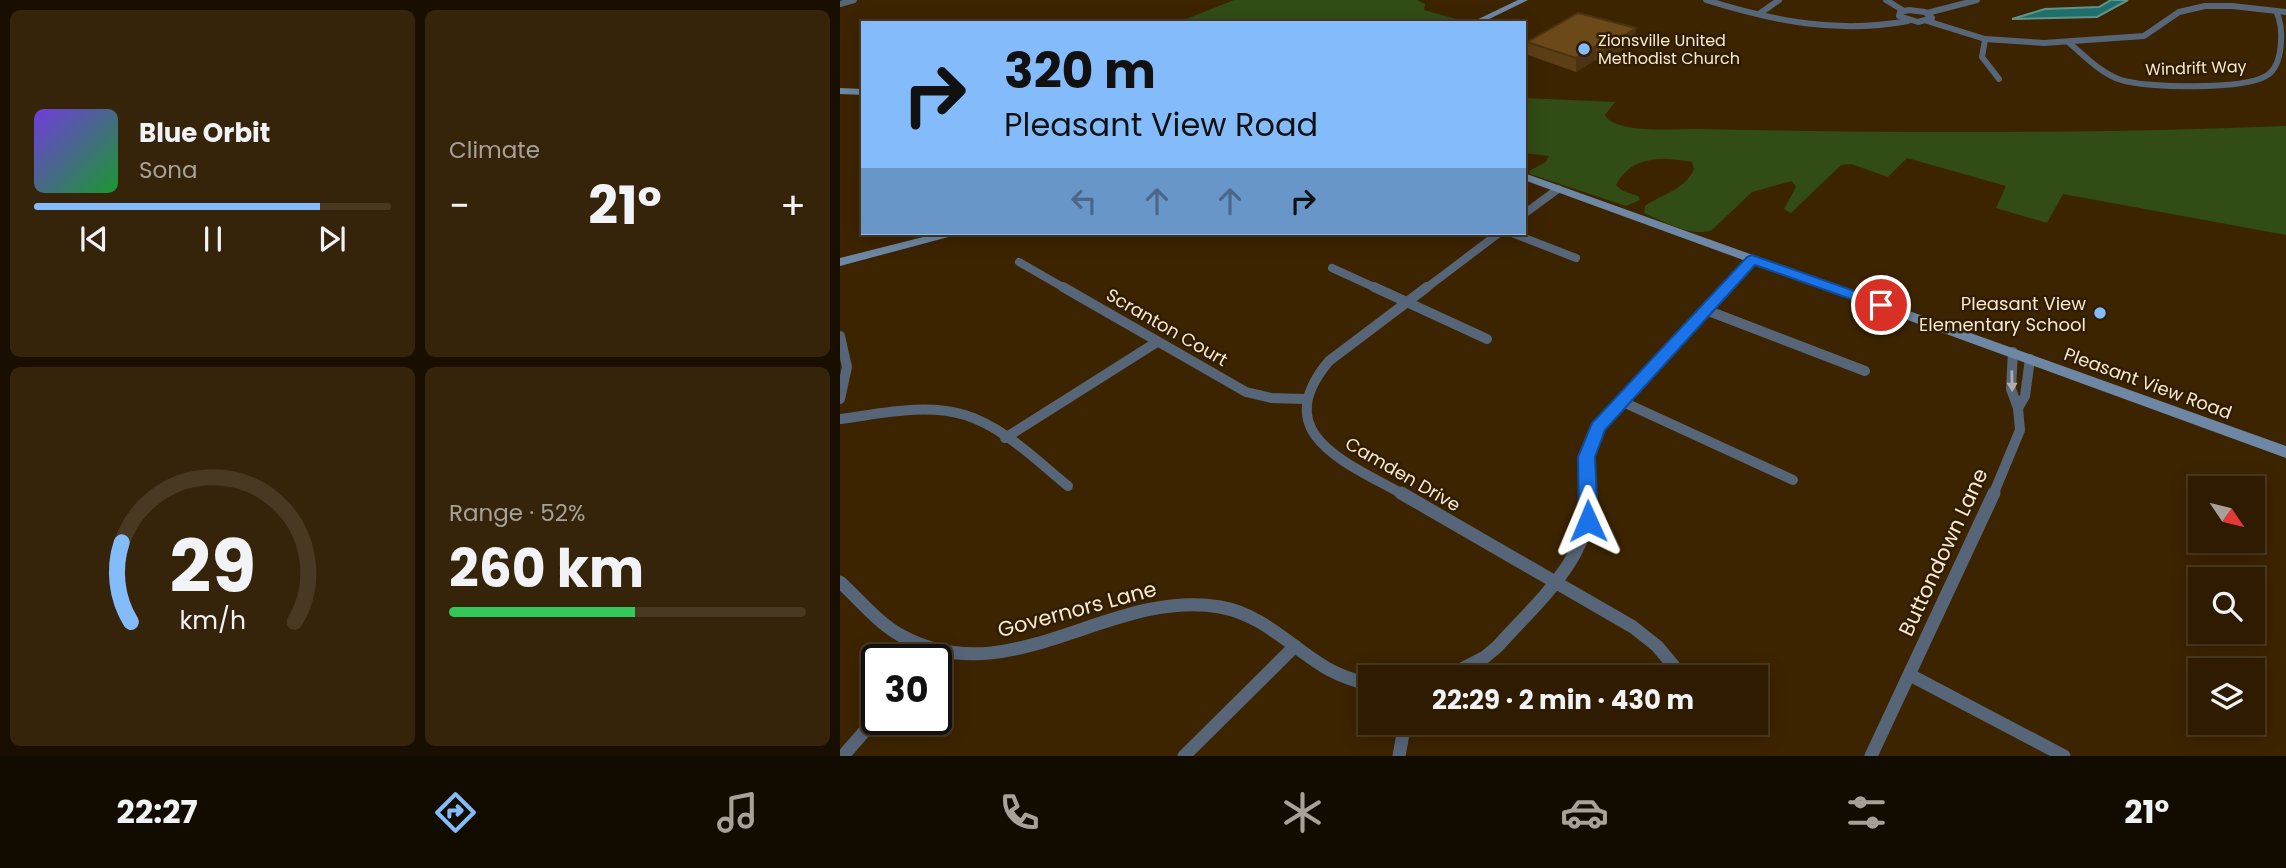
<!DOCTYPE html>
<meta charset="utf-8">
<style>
:root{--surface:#2e1b00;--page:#36240a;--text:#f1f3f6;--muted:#a7a199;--line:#493922;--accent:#84bcfb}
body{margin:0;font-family:Poppins,sans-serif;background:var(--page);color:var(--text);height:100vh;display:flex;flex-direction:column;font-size:26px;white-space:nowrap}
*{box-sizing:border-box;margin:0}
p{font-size:23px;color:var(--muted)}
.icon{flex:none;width:38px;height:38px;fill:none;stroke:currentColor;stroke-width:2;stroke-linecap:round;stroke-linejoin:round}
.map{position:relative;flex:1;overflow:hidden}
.drawer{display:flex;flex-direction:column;gap:10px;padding:10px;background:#190f00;width:840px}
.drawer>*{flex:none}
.top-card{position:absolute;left:21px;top:21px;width:665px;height:214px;border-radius:0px;box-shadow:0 4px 18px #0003,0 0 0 2px var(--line);background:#84bcfb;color:#111;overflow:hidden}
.needle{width:46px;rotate:125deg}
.buttons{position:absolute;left:1348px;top:476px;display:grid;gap:14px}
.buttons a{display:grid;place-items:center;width:77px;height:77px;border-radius:0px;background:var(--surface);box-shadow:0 4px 18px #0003,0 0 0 2px var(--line);font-size:35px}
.speed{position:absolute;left:21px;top:644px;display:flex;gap:14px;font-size:35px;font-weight:700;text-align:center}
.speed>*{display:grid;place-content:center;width:91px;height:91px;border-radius:50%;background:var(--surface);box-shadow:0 4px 18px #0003,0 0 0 2px var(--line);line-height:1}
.speed .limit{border:4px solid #111;border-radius:10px;background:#fff;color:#111}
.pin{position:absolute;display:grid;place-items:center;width:60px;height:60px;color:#fff;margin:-30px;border:4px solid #fff;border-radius:50%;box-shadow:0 2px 7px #0007}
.me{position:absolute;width:77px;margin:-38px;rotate:359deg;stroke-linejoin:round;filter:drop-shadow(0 0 5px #0008)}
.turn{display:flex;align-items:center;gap:24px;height:147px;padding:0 28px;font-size:32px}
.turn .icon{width:91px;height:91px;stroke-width:2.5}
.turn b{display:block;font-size:49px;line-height:60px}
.lanes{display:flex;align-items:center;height:66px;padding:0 28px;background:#0003;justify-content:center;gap:35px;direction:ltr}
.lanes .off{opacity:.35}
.big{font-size:52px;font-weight:700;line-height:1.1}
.drawer .tile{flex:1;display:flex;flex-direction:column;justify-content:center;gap:10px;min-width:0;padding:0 24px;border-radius:10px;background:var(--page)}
.drawer .dial{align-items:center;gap:0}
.dial svg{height:182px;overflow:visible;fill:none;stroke:var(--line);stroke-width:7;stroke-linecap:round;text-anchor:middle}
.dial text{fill:var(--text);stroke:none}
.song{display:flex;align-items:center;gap:21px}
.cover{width:84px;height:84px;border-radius:10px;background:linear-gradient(135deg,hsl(260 70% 55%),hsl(130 70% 35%))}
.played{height:7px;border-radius:4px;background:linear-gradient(90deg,var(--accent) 80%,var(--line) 80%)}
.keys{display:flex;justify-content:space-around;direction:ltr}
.heat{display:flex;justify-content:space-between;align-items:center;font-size:38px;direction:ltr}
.charge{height:10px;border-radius:5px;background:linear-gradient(90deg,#34c759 52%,var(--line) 0)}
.drawer .tiles{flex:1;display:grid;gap:10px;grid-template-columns:repeat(2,1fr)}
.trip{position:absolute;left:518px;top:665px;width:410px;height:70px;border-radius:0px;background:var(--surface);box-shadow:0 4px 18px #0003,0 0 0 2px var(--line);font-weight:700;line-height:70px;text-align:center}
.tab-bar{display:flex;height:112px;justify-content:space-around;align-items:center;background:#120b00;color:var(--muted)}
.tab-bar .icon{width:49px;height:49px}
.tab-bar .selected{color:var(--accent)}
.tab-bar b{font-size:32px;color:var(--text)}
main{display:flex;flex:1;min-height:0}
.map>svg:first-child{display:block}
.green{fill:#314c15}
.water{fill:#1f6f6c;stroke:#61938a;stroke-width:2}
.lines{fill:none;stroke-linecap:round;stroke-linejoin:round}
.street-far3{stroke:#566678;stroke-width:6}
.street-far2{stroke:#566678;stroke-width:8}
.street-far1{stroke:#566678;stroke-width:10}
.street{stroke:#566678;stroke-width:13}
.secondary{fill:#6d87a4;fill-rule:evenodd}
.wall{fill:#5d3f16}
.shaded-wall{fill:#4c3312}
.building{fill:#6c4919;stroke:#4c3312;stroke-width:2}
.oneway{fill:#b1ada8}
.route{fill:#1a73e8;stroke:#114b97;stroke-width:2}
.poi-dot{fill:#84bcfb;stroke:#2f1d04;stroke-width:2.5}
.labels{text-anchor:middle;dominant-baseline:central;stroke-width:5;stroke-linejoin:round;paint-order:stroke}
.far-poi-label{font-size:16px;fill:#fbe7cf;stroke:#2f1d04;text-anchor:start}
.far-street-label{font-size:16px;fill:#fbe7cf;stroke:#2f1d04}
.poi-label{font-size:18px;fill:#fbe7cf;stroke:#2f1d04;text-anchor:end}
.street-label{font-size:18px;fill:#fbe7cf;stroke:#2f1d04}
.near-street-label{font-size:21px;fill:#fbe7cf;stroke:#2f1d04}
</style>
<main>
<section class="drawer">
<div class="tiles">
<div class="tile">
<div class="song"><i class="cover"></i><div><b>Blue Orbit</b><p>Sona</p></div></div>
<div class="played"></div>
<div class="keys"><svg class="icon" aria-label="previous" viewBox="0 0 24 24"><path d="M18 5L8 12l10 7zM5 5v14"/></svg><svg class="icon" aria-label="pause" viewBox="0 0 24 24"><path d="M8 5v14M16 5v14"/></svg><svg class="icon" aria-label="next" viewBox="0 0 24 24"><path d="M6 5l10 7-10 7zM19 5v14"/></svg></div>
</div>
<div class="tile"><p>Climate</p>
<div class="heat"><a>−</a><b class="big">21°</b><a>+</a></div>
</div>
<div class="tile dial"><svg viewBox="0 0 100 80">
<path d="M14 69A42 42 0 1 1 86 69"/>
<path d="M14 69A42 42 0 0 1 10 34" stroke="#84bcfb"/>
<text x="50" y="56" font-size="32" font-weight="700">29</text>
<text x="50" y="72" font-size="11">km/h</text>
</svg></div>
<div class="tile"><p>Range · 52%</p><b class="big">260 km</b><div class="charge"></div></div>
</div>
</section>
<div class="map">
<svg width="1446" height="756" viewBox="0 0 1446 756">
<rect width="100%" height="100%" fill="#3d2400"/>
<g class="green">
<path d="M394,0h183l8,4 -1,6 43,12 -291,1z"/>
<path d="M684,98l91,4 -10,13c9,19 69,14 90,14 197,4 394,5 591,-3v109l-223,-41 -16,29 -51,-15 10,-22 -99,-28 -19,19 -37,-13 -10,1 -50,48 -7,-4 12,-22 -4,-6 -40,11 -40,38c-19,8 -50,-9 -68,-17l1,-7c17,-12 40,-16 49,-37l-2,-7c-30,-5 -60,-7 -76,23l7,6 15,5 2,4 -14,6 -96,-32 -1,-3 17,-9 3,-6 -25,-3z"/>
</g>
<path class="water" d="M1271,0h17l-31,17 -85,2 33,-10 54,-2z"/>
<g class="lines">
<g class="street-far3">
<path d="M866,0c67,21 132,34 202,21"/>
<path d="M1046,0l18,11"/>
<path d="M0,4l14,-4"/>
<path d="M1069,10l16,2 7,6 -14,4 -19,-6 1,-4z"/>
<path d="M1087,13l50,-13"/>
<path d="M919,14l20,-14"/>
<path d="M1087,21l58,18 59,4 100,-7 35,-24 26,-6h27l54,6"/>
<path d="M1145,40l-3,17 17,22"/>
<path d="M1228,42c16,13 32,31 53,38 25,8 121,10 145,-4 18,-10 18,-49 10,-65"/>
</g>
<g class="street-far2">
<path d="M684,214l34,-25"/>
<path d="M672,233l64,25"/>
<path d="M179,262l47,27"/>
<path d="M492,268l46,21"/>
<path d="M585,289l74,-56"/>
<path d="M885,289l27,-29"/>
</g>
<g class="street-far1">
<path d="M223,287l183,105 25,6 34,1"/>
<path d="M534,287l113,52"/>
<path d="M866,310l159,61"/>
<path d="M0,336l7,31 -7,32"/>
<path d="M1173,352l-2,37 7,19"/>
<path d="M781,401l172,79"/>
<path d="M0,419c40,-5 85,-16 125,-4 39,12 72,46 103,71"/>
<path d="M165,438l152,-96"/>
<path d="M564,495c-56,-32 -137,-60 -75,-134l98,-74"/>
<path d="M750,495l-1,-41 9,-27 129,-140"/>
<path d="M1153,495l27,-65 -2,-22 7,-12 5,-37"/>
</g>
<g class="street">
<path d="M561,493l232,134 24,19 26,31"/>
<path d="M0,582c19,17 37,40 60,53 110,61 209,-47 320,-28 43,7 74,43 110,63 13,7 26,11 40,15"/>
<path d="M1070,675l154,81"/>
<path d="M606,677l39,-20 12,-10c39,-44 96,-90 93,-154"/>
<path d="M3,756l34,-39"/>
<path d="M344,756l111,-110"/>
<path d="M559,756l6,-33"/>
<path d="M1031,756l123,-263"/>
</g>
<g class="secondary">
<path d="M678,0h10l-47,23h-11z"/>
<path d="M0,88l23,1v6l-23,-1z"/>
<path d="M684,173l762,273v12l-762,-278z"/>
<path d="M99,233h19l-2,2 -116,31v-8z"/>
</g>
</g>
<path class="wall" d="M687,42h108l-32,20 -8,-2 -19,12 -48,-17z"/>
<g class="shaded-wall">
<path d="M796,28l-1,14 -32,20 1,-14z"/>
<path d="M756,46l-1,14 -19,12v-14z"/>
</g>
<path class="building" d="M738,13l58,15 -32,20 -8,-2 -20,12 -49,-16z"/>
<defs><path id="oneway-solid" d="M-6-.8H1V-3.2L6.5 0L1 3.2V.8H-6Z" transform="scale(1.75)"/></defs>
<use class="oneway" href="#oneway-solid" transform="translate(1172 381) rotate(89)"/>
<path class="route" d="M912,255l134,47 2,3 -2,3h-10l-121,-43 -150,165 -10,27 3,64 -3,5 -7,2 -6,-2 -3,-5 -1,-64 14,-34 155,-166z"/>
<g class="poi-dot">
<circle cx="744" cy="49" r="7"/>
<circle cx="1260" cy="313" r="7"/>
</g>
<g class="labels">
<g class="far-poi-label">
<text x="758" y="40">Zionsville United<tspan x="758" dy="18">Methodist Church</tspan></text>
</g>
<g class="far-street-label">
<text transform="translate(1356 68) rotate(-2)">Windrift Way</text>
</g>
<g class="poi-label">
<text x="1246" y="303">Pleasant View<tspan x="1246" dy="21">Elementary School</tspan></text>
</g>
<g class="street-label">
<text transform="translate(327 327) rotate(30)">Scranton Court</text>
<text transform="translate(1308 383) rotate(20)">Pleasant View Road</text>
<text transform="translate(563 474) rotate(30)">Camden Drive</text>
</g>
<g class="near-street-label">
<text transform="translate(1103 552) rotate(-65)">Buttondown Lane</text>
<text transform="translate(237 609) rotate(-15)">Governors Lane</text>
</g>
</g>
</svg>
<div class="buttons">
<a><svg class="needle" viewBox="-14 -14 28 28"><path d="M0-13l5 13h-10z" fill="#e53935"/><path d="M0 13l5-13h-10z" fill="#a7a199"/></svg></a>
<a><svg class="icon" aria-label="search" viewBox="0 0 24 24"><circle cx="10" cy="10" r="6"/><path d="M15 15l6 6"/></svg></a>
<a><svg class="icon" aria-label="layers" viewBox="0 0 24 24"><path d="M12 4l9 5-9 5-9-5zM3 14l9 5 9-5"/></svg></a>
</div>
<div class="speed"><div class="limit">30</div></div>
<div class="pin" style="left:1041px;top:305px;background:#d93025"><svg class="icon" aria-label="arrive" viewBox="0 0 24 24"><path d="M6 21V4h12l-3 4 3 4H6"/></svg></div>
<svg class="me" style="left:748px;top:521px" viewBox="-20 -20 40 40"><path d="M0-17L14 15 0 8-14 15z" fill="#1a73e8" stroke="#fff" stroke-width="4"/></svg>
<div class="trip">22:29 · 2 min · 430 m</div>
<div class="top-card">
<div class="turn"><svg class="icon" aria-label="right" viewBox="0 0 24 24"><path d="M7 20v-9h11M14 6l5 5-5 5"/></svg><div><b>320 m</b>Pleasant View Road</div></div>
<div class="lanes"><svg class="icon off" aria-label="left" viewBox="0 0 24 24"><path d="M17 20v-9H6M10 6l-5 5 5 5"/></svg><svg class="icon off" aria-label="ahead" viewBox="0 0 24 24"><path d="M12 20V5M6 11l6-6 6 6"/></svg><svg class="icon off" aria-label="ahead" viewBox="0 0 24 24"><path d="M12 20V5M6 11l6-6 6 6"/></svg><svg class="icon" aria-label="right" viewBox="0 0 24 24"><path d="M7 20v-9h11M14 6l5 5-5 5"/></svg></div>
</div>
</div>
</main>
<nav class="tab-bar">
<b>22:27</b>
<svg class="icon selected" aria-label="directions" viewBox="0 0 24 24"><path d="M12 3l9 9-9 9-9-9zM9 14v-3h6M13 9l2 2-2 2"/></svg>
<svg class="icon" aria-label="music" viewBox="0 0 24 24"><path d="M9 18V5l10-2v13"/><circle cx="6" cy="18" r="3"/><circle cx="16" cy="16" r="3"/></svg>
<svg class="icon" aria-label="phone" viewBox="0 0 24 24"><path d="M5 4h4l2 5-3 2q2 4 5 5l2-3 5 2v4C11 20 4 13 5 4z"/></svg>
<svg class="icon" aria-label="climate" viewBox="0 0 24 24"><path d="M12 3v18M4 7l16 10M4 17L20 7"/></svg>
<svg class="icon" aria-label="car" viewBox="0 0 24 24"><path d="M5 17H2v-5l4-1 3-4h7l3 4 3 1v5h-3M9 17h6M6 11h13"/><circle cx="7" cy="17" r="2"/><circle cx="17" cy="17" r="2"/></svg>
<svg class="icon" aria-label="filters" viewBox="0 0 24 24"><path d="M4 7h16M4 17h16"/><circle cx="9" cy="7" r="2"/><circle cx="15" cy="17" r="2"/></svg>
<b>21°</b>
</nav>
